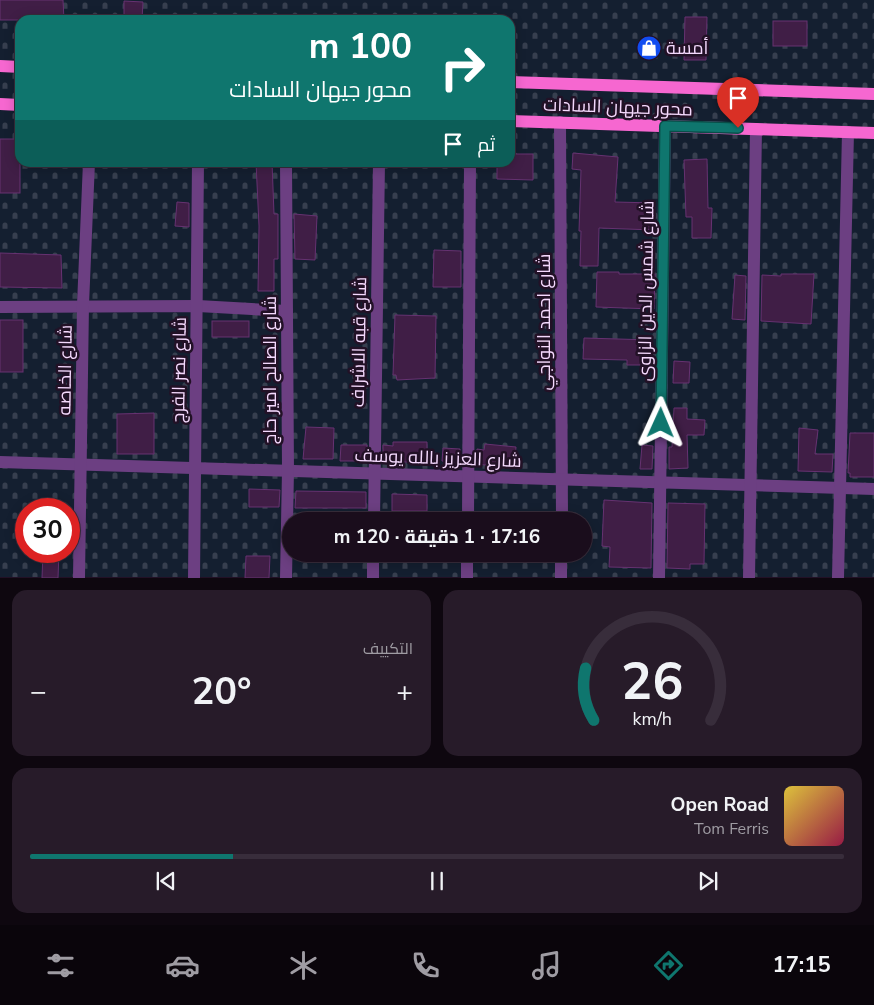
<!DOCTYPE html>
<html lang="ar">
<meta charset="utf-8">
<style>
:root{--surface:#1a0d1c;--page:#271b29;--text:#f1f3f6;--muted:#9f9ca3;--line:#382d3b;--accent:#0f766e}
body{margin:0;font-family:"Nunito Sans",Cairo,sans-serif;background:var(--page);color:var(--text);direction:rtl;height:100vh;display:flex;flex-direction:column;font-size:19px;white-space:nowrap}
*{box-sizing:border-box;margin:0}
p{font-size:16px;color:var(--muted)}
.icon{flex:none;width:28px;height:28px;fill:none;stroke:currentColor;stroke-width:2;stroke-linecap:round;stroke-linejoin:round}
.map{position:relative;height:578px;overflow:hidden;direction:ltr}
.side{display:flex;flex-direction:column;gap:12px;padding:12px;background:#0e070f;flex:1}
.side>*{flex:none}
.hud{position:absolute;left:15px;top:15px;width:500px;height:152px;border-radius:15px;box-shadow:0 2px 12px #0003,0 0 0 1px var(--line);direction:rtl;background:#0f766e;color:#fff;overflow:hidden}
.speed{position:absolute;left:15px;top:498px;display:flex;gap:10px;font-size:25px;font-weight:700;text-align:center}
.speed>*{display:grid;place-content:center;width:65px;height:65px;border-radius:50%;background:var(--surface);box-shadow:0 2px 12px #0003,0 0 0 1px var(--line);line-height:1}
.speed .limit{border:8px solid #d22;background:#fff;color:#111}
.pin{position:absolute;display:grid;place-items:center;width:42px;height:42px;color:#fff;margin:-51px -21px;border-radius:50% 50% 50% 0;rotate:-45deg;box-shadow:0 0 5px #0007}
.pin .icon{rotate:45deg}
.me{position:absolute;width:55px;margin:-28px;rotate:1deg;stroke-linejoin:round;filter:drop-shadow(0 0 4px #0008)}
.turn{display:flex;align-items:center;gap:18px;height:105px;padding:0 20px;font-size:22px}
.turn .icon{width:65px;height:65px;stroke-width:2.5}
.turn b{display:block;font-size:35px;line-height:42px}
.then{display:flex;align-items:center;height:48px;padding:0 20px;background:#0003;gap:10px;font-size:19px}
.big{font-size:38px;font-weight:700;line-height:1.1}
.side .widget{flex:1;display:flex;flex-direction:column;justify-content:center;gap:8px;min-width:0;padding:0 18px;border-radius:15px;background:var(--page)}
.side .dial{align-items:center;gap:0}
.dial svg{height:130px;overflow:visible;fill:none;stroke:var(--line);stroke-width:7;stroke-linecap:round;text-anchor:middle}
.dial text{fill:var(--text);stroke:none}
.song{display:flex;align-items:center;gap:15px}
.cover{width:60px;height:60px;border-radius:8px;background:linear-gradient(135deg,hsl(50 70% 55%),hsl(340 70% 35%))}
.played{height:5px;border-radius:2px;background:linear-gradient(90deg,var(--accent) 25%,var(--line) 25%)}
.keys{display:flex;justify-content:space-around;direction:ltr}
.heat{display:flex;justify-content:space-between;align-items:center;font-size:28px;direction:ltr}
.side .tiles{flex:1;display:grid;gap:12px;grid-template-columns:1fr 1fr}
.widget:last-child{grid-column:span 2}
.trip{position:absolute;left:282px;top:512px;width:310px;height:50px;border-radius:25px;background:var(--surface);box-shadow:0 2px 12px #0003,0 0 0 1px var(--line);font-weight:700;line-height:50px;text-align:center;direction:rtl}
.dock{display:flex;height:80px;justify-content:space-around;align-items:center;background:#0a050b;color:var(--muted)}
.dock .icon{width:35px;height:35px}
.dock .selected{color:var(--accent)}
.dock b{font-size:22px;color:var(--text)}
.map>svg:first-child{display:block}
.cemetery{fill:url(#cemetery-stones);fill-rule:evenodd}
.building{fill:#401e46;stroke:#663271}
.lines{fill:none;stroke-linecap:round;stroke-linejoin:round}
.minor{stroke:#6c3f82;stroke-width:12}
.major{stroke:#f667d0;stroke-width:12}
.route-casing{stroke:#0a4d48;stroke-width:12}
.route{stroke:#0f766e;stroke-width:9}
.labels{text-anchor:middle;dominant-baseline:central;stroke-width:5;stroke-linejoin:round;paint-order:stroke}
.poi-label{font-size:18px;fill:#f4d9fd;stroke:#221126;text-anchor:start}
.street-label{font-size:18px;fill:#f4d9fd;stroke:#221126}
</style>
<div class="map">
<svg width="874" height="578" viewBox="0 0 874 578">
<defs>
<pattern id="cemetery-stones" width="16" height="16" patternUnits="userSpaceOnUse" patternTransform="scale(1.25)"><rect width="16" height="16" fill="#141f30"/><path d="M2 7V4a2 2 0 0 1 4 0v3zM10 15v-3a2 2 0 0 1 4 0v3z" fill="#373f4f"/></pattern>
</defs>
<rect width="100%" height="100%" fill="#221126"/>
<path class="cemetery" d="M0,0h874v577h-874zM20,20h490v142h-490zM26,509h43v42h-43zM291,521h293v33h-293z"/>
<g class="building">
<path d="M0,0h63l1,20h-64z"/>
<path d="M124,1l19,1 -1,18h-18z"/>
<path d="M685,17h22l-1,43h-22z"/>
<rect x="773" y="21" width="34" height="25"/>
<rect x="0" y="139" width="20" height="54"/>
<path d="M573,153l45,4 -3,45 40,1 -1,27 -55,-2 -1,38h-18l1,-35h-2l2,-61 -9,-1z"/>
<path d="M510,154h23v26l-36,-1v-17h13z"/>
<path d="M707,159l1,49h4l-1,30h-19v-21h-6l-2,-57z"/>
<path d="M256,162h16l2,52h4v45h-4v32h-16l1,-65z"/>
<path d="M177,202l12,1v24l-14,-1z"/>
<path d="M294,214l23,2 -2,44 -20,-1z"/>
<path d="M434,250l27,1v36h-28z"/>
<path d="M0,253l61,2 1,33 -62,-1z"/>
<path d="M597,272h22v2h36l-1,35 -58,-2z"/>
<path d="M781,274h33l-3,50 -50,-3 1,-46 19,1z"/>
<path d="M735,275l11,1 -1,44 -13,-1z"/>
<path d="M395,315l41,1 -1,62 -38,2 -1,-5h-3z"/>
<rect x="0" y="320" width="23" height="52"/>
<rect x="212" y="321" width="37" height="16"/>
<path d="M584,338l68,2v25h-25v-5l-44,-1z"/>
<path d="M674,361l16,1 -1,21h-16z"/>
<path d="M674,408h13v11l18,1 -1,15h-17l1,33 -19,1v-22h3z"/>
<path d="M154,413v41h-37v-40z"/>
<path d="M306,427l28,1 -1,31h-30z"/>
<path d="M799,428l19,2 -3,24h18l-1,18 -34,-1z"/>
<path d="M850,433h24v44h-24v-4h-2z"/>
<path d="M393,442h34v21l-44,-2v-16l10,1z"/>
<path d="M485,444l31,3 -2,21 -38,-4 1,-15 7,1z"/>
<path d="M341,445h26v16h-27z"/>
<path d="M642,445l11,1 -1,23h-12z"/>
<path d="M443,448l17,1v14l-18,-2z"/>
<path d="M249,489l31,1 -1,17h-30z"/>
<path d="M296,491l70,1v16h-71z"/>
<path d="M392,494l35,1v16h-35z"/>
<path d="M604,500l48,3 -1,65 -42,-1 1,-20 -8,-1z"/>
<path d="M668,503l37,1 -1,60h-14v5l-23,-1z"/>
<path d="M43,552h16l-1,26h-16z"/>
<path d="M246,556h24l-1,22h-24z"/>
</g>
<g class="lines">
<g class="minor">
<path d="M560,122l2,399"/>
<path d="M0,307l198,-1 89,5"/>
<path d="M0,462l874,27"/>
<path d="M374,521l5,-359"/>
<path d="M468,521l2,-359"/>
<path d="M79,578l4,-273 6,-143"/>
<path d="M194,578l4,-416"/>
<path d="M286,578l2,-108 -2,-308"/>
<path d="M373,578v-24"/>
<path d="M467,578v-24"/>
<path d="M561,578v-24"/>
<path d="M659,578l6,-452"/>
<path d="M749,578l7,-449"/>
<path d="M838,578l10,-446"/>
</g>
<g class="major">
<path d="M0,66l20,1"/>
<path d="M510,82l364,12"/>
<path d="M0,104l20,1"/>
<path d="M510,121l364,12"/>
</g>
</g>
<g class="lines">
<defs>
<path id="route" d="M661,423l4,-297 73,2"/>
</defs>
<use href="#route" class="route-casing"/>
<use href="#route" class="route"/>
</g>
<defs>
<symbol id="shop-disc" viewBox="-11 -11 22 22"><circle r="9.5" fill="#114cf0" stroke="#221126"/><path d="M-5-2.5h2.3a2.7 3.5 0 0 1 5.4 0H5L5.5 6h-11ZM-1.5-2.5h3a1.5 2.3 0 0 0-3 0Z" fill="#fff"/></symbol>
</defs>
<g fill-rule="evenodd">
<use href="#shop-disc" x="635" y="34" width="28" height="28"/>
</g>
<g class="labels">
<g class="poi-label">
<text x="666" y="48">أمسة</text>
</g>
<g class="street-label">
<text transform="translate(618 107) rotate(2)">محور جيهان السادات</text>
<text transform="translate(646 291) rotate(-89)">شارع شمس الدين الزاوى</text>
<text transform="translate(544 322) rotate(-90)">شارع احمد النواجي</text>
<text transform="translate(359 342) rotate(-89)">شارع قبه الاشراف</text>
<text transform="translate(65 370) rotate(-89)">شارع الخاصه</text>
<text transform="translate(179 370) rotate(-89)">شارع نصر الفرج</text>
<text transform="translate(270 370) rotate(-90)">شارع الصالح امير حاج</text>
<text transform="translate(438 458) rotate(2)">شارع العزيز بالله يوسف</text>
</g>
</g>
</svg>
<div class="speed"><div class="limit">30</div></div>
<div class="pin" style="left:738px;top:128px;background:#d93025"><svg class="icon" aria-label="arrive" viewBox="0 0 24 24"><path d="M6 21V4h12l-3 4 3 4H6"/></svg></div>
<svg class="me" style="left:661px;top:423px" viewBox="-20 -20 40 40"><path d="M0-17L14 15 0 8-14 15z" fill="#0f766e" stroke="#fff" stroke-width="4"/></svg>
<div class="trip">17:16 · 1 دقيقة · 120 m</div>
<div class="hud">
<div class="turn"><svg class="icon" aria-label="right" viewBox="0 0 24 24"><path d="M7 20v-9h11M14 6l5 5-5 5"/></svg><div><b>100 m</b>محور جيهان السادات</div></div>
<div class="then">ثم<svg class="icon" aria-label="arrive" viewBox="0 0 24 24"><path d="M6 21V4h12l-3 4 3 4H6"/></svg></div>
</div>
</div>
<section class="side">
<div class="tiles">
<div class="widget dial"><svg viewBox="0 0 100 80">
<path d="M14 69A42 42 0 1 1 86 69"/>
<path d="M14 69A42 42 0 0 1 9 37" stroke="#0f766e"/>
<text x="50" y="56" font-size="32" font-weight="700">26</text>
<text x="50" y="72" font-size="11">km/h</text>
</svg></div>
<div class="widget"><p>التكييف</p>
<div class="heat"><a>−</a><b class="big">20°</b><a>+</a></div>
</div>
<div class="widget">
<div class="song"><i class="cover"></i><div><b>Open Road</b><p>Tom Ferris</p></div></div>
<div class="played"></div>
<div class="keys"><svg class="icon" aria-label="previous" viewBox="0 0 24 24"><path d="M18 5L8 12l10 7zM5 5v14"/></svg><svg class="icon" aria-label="pause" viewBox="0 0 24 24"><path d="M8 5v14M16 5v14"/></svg><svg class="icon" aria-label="next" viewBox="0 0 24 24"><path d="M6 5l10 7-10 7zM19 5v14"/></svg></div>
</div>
</div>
</section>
<nav class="dock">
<b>17:15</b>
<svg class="icon selected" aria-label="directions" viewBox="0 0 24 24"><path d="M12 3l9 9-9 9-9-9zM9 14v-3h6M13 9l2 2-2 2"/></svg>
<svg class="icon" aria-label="music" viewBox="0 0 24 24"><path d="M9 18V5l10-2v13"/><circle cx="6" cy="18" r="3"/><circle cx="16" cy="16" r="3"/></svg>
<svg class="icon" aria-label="phone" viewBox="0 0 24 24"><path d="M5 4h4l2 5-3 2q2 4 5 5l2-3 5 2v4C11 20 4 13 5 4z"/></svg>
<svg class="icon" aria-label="climate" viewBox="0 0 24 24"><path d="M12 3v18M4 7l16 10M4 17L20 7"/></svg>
<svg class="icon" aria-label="car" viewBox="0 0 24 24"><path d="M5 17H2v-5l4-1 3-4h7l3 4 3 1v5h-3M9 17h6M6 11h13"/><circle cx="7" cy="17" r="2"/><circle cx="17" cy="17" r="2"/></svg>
<svg class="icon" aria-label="filters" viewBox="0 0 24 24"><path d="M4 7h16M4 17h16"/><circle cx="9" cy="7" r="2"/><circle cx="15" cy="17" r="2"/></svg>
</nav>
